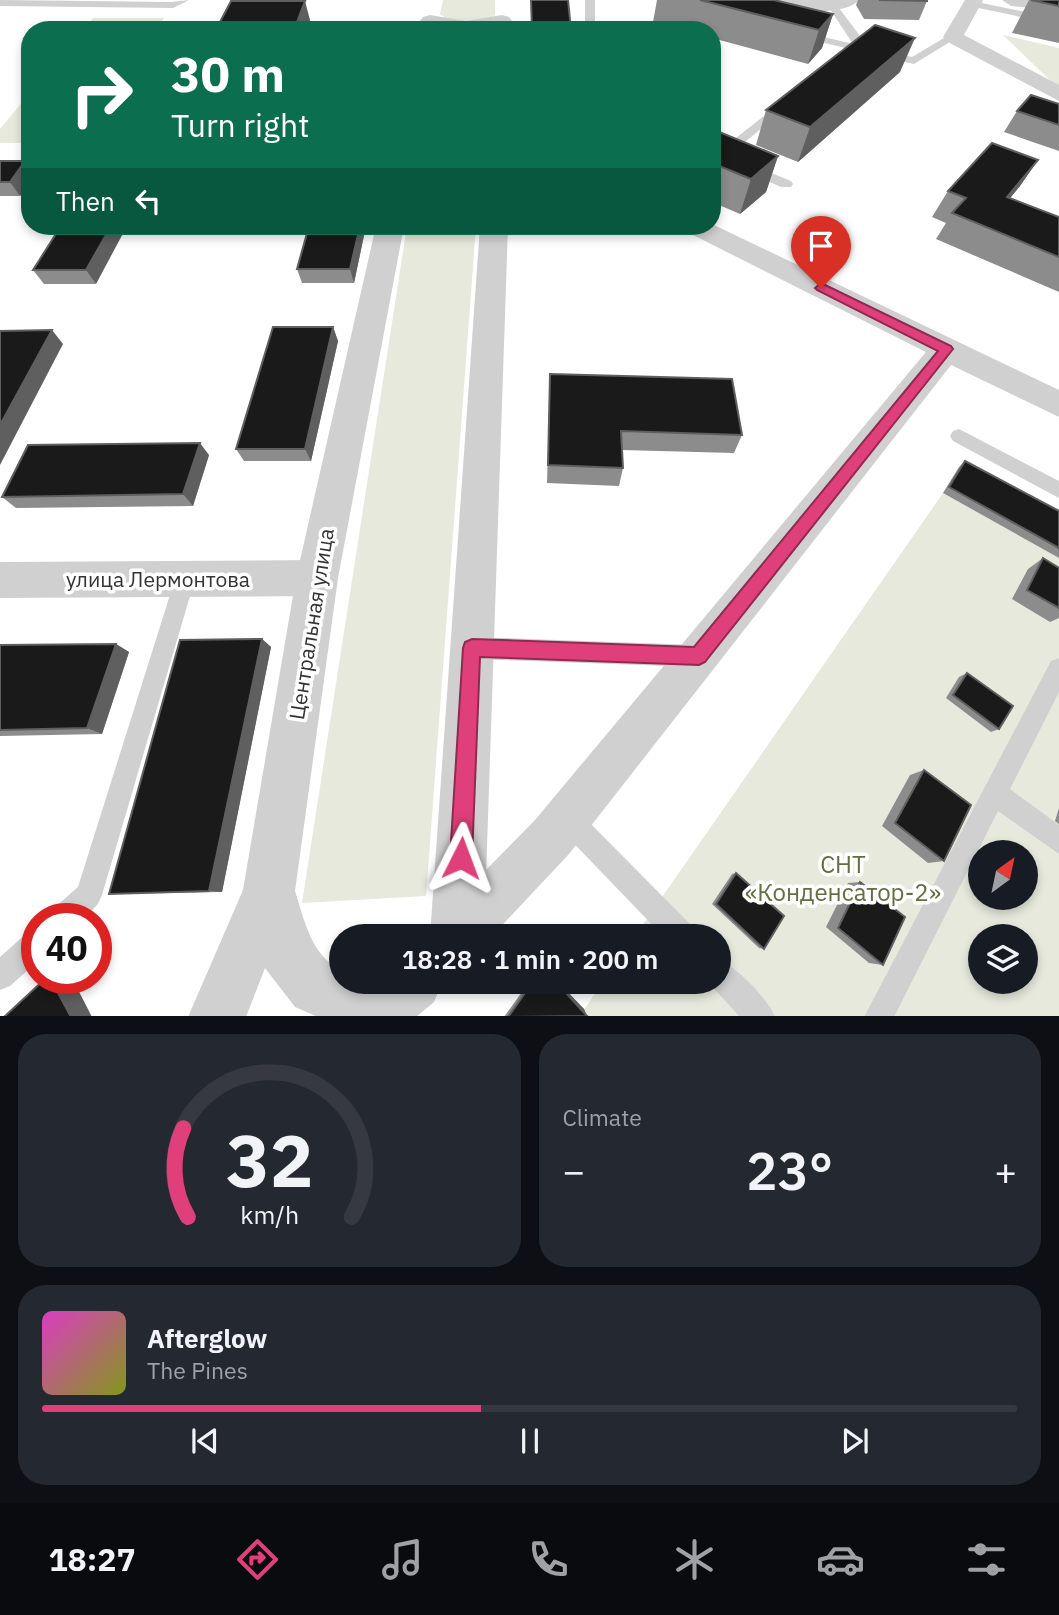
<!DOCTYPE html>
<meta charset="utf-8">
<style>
:root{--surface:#171b24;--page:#242831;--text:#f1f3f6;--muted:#9ea1a6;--line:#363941;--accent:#df407a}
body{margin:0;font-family:"IBM Plex Sans",sans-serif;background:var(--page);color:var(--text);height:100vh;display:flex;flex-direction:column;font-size:26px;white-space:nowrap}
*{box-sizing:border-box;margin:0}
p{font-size:23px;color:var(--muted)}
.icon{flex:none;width:38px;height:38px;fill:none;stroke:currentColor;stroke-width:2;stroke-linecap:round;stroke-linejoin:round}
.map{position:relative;height:1016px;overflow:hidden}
.drawer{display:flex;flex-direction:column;gap:18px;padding:18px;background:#0d0f14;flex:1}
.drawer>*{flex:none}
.banner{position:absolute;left:21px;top:21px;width:700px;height:214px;border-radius:28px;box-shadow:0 4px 10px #0003;background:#0b6e4f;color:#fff;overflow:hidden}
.needle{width:46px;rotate:33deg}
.tools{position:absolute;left:968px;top:840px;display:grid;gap:14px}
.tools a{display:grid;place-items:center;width:70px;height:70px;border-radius:50%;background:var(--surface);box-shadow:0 4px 10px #0003;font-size:35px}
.speed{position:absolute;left:21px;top:903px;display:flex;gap:14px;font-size:35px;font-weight:700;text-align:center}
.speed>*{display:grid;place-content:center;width:91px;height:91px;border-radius:50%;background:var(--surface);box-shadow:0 4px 10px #0003;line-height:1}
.speed .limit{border:10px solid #d22;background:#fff;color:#111}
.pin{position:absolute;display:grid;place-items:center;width:60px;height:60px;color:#fff;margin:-72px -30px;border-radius:50% 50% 50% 0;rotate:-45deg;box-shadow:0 0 7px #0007}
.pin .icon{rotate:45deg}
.me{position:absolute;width:77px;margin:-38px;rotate:3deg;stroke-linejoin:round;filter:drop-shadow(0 0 5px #0008)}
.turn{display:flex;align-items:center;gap:24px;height:147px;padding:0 35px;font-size:32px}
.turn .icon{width:91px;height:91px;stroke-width:2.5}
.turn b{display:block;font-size:49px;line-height:60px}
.then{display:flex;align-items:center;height:66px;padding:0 35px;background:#0003;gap:14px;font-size:26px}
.big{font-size:52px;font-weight:600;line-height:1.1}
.drawer .card{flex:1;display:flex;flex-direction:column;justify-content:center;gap:10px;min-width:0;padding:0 24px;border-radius:28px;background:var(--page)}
.drawer .dial{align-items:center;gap:0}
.dial svg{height:182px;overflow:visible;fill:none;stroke:var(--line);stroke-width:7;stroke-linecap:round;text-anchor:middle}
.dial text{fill:var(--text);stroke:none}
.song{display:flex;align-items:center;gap:21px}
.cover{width:84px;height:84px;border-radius:10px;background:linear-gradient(135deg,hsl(310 70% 55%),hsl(70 70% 35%))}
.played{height:7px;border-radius:4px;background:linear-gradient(90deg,var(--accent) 45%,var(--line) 45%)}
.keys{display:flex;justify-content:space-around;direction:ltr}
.heat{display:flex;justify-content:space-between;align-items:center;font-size:38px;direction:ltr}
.drawer .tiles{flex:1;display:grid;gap:18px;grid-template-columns:1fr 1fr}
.card:last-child{grid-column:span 2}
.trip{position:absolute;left:329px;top:924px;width:402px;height:70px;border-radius:35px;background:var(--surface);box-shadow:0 4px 10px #0003;font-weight:600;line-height:70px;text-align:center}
.dock{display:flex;height:112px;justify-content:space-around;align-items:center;background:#090b0e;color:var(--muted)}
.dock .icon{width:49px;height:49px}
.dock .selected{color:var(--accent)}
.dock b{font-size:32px;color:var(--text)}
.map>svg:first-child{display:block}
.green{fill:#e7e9dd;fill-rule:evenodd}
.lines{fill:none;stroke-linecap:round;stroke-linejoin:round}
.service{fill:#d0d0d0;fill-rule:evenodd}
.minor{fill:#d0d0d0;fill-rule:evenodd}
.tertiary{fill:#d0d0d0;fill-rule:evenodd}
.wall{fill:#8c8c8c}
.shaded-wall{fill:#5f5f5f}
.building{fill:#1a1a1a;stroke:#5f5f5f;stroke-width:2}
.route{fill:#df407a;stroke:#912a4f;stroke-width:2}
.labels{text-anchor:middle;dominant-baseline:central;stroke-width:7;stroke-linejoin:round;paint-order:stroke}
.street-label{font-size:21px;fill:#333;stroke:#fff}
.near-park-label{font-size:24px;fill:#636e41;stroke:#fff}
</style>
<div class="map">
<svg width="1059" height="1017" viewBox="0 0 1059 1017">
<rect width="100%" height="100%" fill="#fff"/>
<g class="green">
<path d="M443,0h52v15c-16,11 -40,11 -55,-1z"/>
<path d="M93,18h71l-8,12h-72z"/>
<path d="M1003,35l56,13v41l-1,-1z"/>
<path d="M30,93v50h-30v-14z"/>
<path d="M407,226h69l-50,670 -124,7z"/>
<path d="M943,493l116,65v458l-480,1 24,-35h116v-46h-84zM980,852h46v46h-46zM980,936h46v46h-46z"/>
</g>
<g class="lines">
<g class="service">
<path d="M0,0l171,2 18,-2 -16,8 -173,-2z"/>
<rect x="585" y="0" width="10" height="30"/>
<path d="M972,1l87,18v6l-90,-19 -2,-2z"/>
<path d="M833,3l3,1 27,36 1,6 48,11 37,-22 9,2 -44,27 -54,-12 -8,4 -5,-3 3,-4 -55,-13v-4l4,-1 54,13 -25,-38z"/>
<path d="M777,106l10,2 -63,51 -12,-2v-9l7,3z"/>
<path d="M747,163l44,18 2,3 -2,3h-10l-39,-17 -1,-3z"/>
<path d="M959,429l100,52v17l-106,-57 -3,-5 3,-5z"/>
<path d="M185,570l7,2 3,7 -93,316 -4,9 -15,15h-33l3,-10 25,-22 97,-308 3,-7z"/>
<path d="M472,637l225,8 8,3 3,8 -3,8 -8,3 -225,-8 -8,-4 -3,-7 3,-7z"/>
<path d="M1059,658v34l-49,97 49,36v29l-61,-43 -104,206h-30l187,-356z"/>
<path d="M567,805l9,4 116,117 4,10h-33l-105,-109 -4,-9 4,-9z"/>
<path d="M37,929v33l-27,24 -10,4v-33l27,-24z"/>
<path d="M719,960c18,7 49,39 56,57h-35l-32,-35h11z"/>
</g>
<g class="minor">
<path d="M723,0h136c-17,21 -100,7 -127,6z"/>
<path d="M965,0h18l-19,35 95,50v16l-113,-60 -3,-4z"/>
<path d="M1002,0h57v11l-48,-5z"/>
<path d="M712,224l347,166v27l-108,-52 -382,489 -77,82h-61l8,-18 96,-98 391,-468 -239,-120 -4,-6h29z"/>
<path d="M317,560l14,5 6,13 -6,13 -14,5 -317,2v-36z"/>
</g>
<g class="tertiary">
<path d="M430,15l36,6 36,-6 7,2 3,4c-12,15 -71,10 -89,4l-3,-4 3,-4z"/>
<path d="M376,226h28l-66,352 -43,313c9,27 16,66 46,78v13h101l-8,20 -18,15h-98l-23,-10 -30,-39 -19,49h-58l55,-127 53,-312z"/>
<path d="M480,226h28l-24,710h-54z"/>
</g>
</g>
<g class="wall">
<path d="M657,0h117l59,14 -11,34 -14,16 -96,-26v-8h-30l-29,-8z"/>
<path d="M858,0h69v1l-8,19 -55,-1 -8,-14z"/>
<path d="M1029,0h30v43l-47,-10z"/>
<path d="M310,20l-4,10h-83l-3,-8z"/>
<path d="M900,72l-102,90 -42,-17 10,-35z"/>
<path d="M1059,104v47l-55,-19 13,-21z"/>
<path d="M712,129l66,27 -12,36 -26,22 -28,-12z"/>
<path d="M1038,160l-18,26 -10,12 49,19v75l-123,-53 10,-16 -14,-6 16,-26z"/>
<path d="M0,161h25l5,7v15l-10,13h-20z"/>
<path d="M61,226l35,58h-52l-11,-14z"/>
<path d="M366,226l-12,57h-52l-5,-14z"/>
<path d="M333,327l5,14 -27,120h-67l-8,-12z"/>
<path d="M550,374l192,61 -8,18 -112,-3 1,18 -4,18 -72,-3z"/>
<path d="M209,455l-16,51 -177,2 -14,-11z"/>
<path d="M965,461l94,50v47l-116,-65 16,-26z"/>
<path d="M1043,558l16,10v50l-9,4 -38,-23 16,-30z"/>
<path d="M262,639l9,8 -49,245 -113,2z"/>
<path d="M116,644l13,8 -27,82 -102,2v-91z"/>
<path d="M967,673l32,56 -8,3 -45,-34 13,-21z"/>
<path d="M924,770l20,91 -16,2 -46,-37 28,-51z"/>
<path d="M1059,808v16l-4,-3z"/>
<path d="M736,873l28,76 -5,-1 -47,-44 20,-30z"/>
<path d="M860,882l23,83 -14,-2 -43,-36 22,-44z"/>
<path d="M529,982h29l26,27 3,8h-83z"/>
</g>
<g class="shaded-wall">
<path d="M305,1l5,19 -4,10h-7l-2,-8z"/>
<path d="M833,14l-11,34 -14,16 11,-34z"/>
<path d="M915,38l-15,34 -102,90 12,-35z"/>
<path d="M778,156l-12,36 -26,22 11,-35z"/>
<path d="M1038,160l-18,26 -31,37 18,-26z"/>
<path d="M25,161l5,7v15l-10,13 -10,-14z"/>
<path d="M111,226h16l-31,58 -10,-14z"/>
<path d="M360,226h6l-12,57 -4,-14z"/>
<path d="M333,327l5,14 -27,120 -6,-12z"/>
<path d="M52,330l11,14 -63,121v-40z"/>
<path d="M200,443l9,12 -16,51 -10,-12z"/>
<path d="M262,639l9,8 -49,245 -13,-1z"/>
<path d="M116,644l13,8 -27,82 -15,-6z"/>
<path d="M50,978h22l20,39h-21z"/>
<path d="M556,982h2l26,27 3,7z"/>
</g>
<g class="building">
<path d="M531,0h37l3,30h-39z"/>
<path d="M700,0h74l59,14 -14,16z"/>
<path d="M879,0h48v1z"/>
<path d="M1031,0h28v6z"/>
<path d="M231,1h74l-8,21h-77z"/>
<path d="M875,25l40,13 -105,89 -44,-17z"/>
<path d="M1031,95l28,9v21l-42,-14z"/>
<path d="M712,129l66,27 -27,23 -39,-16z"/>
<path d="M992,143l46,17 -31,37 52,20v40l-107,-44 14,-15 -18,-7z"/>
<path d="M0,161h25l-15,21h-10z"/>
<path d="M61,226h50l-25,44h-53z"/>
<path d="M309,226h51l-10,43h-53z"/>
<path d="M273,327h60l-28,122h-69z"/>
<path d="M52,330l-52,95v-94z"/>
<path d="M550,374l182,5 10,56 -121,-4 2,37 -75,-3z"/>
<path d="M200,443l-17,51 -181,3 26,-52z"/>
<path d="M965,461l94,50v37l-110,-61z"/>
<path d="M1043,558l16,10v40l-32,-18z"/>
<path d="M262,639l-53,252 -100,3 71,-254z"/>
<path d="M116,644l-29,84 -87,2v-85z"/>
<path d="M967,673l46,33 -14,23 -46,-34z"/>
<path d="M924,770l47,35 -27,56 -49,-38z"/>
<path d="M736,873l48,43 -20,33 -48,-45z"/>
<path d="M860,882l45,35 -22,48 -45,-37z"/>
<path d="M46,978h4l21,39h-67z"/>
<path d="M533,982h23l31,34 -79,1z"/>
</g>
<path class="route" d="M821,283l130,63 2,3 -248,313 -6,3 -219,-8 -8,201 -3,7 -8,3 -8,-3 -3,-7 13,-210 2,-6 7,-3 222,8 244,-296 -121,-61 -2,-2z"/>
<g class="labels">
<g class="street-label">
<text x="158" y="579">улица Лермонтова</text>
<text transform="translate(311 624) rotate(-81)">Центральная улица</text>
</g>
<g class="near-park-label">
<text x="843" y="864">СНТ<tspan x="843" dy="28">«Конденсатор-2»</tspan></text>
</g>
</g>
</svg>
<div class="tools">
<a><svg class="needle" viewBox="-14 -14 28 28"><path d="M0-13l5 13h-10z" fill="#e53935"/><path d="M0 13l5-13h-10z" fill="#9ea1a6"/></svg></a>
<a><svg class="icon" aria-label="layers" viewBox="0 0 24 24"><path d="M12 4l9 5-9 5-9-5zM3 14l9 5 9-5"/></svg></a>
</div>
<div class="speed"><div class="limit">40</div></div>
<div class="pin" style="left:821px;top:288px;background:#d93025"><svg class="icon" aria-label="arrive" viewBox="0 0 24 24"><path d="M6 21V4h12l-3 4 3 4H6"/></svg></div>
<svg class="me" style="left:461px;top:858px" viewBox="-20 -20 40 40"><path d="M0-17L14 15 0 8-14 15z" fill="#df407a" stroke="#fff" stroke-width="4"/></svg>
<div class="trip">18:28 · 1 min · 200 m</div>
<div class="banner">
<div class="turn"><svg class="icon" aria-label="right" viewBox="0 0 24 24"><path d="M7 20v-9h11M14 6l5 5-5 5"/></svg><div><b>30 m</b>Turn right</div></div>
<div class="then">Then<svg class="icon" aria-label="left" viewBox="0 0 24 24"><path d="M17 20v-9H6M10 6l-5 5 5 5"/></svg></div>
</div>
</div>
<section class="drawer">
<div class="tiles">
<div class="card dial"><svg viewBox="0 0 100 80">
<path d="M14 69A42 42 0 1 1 86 69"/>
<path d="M14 69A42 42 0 0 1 12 30" stroke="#df407a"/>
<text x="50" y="56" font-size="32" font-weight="700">32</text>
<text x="50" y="72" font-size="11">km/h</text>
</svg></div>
<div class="card"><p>Climate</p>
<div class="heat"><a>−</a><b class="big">23°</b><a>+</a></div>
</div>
<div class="card">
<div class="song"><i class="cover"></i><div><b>Afterglow</b><p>The Pines</p></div></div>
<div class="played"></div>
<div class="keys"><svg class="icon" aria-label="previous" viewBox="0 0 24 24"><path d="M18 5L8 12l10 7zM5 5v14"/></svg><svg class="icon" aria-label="pause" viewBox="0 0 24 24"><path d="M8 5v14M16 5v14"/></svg><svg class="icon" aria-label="next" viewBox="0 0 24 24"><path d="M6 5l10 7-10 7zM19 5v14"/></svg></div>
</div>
</div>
</section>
<nav class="dock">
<b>18:27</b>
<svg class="icon selected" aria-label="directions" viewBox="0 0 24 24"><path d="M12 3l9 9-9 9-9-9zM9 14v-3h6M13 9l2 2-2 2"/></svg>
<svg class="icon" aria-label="music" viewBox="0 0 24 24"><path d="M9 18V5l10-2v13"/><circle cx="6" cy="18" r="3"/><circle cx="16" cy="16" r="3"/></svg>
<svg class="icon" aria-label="phone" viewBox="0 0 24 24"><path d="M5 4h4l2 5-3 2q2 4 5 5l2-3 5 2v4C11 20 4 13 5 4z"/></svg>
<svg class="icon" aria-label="climate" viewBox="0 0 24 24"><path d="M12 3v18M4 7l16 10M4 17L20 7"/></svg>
<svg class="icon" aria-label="car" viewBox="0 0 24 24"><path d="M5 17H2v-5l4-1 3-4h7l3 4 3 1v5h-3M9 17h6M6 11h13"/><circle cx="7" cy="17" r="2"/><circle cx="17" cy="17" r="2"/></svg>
<svg class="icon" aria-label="filters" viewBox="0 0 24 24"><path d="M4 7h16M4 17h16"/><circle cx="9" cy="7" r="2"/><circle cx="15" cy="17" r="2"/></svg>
</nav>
